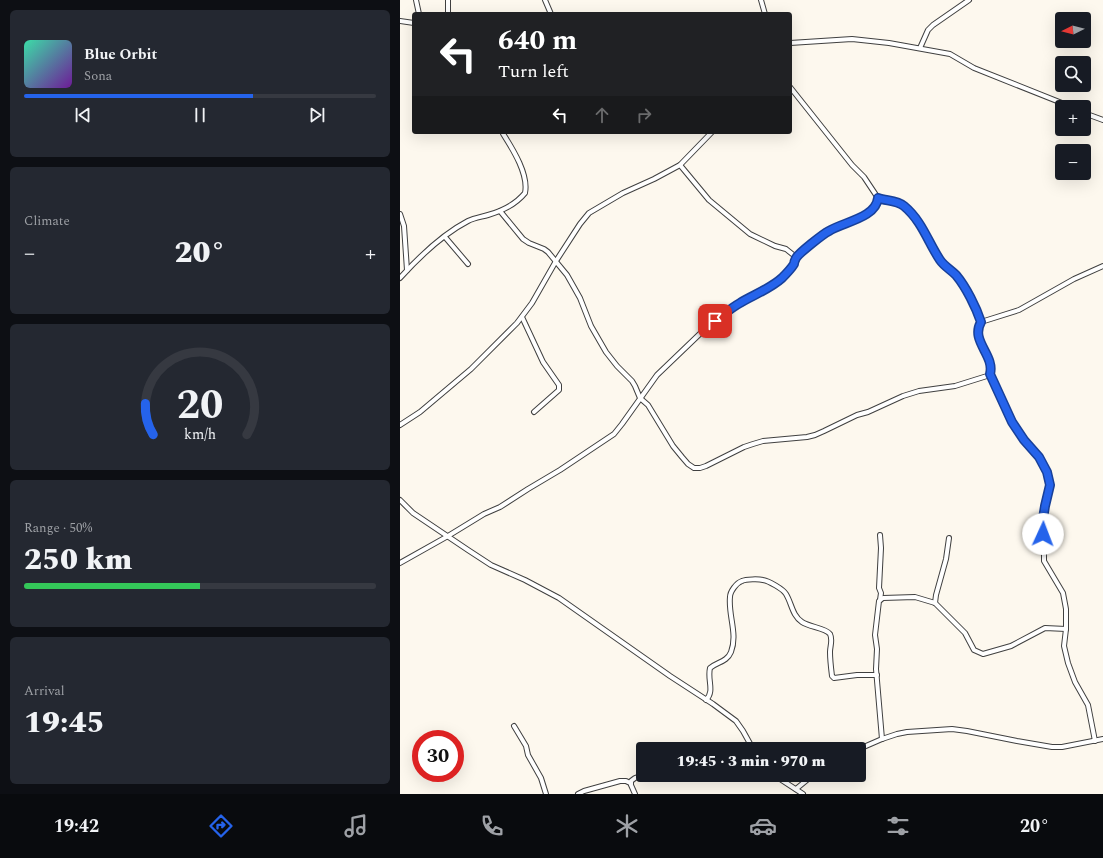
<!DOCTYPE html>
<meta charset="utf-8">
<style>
:root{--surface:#171b24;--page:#242831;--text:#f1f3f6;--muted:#9ea1a6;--line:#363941;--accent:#2563eb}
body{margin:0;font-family:Spectral,serif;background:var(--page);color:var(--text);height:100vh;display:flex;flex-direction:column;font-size:15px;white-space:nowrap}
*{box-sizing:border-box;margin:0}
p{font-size:13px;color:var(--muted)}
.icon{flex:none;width:22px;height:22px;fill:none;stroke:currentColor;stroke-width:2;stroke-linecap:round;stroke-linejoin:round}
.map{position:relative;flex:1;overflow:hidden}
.side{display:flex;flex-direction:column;gap:10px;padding:10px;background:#0d0f14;width:400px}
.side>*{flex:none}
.guide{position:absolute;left:12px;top:12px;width:380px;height:122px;border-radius:4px;box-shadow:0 4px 16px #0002;background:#202124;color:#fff;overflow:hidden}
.needle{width:26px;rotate:264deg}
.tools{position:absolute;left:655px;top:12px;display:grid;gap:8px}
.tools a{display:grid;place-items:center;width:36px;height:36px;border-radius:4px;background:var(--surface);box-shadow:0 4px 16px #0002;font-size:20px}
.speed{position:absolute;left:12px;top:730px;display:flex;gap:8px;font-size:20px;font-weight:700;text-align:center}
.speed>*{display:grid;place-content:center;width:52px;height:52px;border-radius:50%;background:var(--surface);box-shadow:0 4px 16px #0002;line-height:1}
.speed .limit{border:6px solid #d22;background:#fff;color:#111}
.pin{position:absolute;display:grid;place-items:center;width:34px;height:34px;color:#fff;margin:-17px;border-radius:8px;box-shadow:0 2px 6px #0006}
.me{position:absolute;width:44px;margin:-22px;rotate:2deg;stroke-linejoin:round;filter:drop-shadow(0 0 3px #0008)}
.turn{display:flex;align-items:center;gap:14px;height:84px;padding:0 20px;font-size:18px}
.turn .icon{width:52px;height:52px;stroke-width:2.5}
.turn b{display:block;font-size:28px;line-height:34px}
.lanes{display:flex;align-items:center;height:38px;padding:0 20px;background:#0003;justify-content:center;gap:20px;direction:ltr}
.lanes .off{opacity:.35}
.big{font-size:30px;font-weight:800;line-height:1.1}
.side .widget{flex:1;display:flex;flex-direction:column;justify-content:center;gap:6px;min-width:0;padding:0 14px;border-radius:6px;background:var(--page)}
.side .dial{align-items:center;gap:0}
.dial svg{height:104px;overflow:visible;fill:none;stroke:var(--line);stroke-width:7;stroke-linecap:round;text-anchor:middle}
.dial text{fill:var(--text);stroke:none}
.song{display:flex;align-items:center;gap:12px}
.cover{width:48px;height:48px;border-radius:6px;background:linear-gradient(135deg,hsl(160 70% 55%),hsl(280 70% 35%))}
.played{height:4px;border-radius:2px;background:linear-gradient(90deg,var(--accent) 65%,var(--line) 65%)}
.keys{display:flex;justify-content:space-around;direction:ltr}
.heat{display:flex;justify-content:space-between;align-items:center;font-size:22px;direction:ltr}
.charge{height:6px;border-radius:3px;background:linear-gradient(90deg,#34c759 50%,var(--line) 0)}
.trip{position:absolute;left:236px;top:742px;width:230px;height:40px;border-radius:4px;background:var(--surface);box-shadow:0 4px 16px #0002;font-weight:800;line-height:40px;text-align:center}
.tabs{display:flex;height:64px;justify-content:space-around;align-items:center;background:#090b0e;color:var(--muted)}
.tabs .icon{width:28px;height:28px}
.tabs .current{color:var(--accent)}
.tabs b{font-size:18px;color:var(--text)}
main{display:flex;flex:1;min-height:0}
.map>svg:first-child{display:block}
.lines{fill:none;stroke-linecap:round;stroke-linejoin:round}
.street-casing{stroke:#404040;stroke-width:6}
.street{stroke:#fff;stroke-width:4}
.route-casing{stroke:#184099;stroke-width:10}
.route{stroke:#2563eb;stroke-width:7}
</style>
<main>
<section class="side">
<div class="widget">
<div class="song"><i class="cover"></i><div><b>Blue Orbit</b><p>Sona</p></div></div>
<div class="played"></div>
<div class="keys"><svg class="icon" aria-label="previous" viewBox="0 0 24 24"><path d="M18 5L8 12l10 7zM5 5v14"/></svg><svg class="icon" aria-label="pause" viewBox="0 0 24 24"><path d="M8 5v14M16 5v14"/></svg><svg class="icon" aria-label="next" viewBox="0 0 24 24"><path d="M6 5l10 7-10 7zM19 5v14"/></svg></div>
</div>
<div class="widget"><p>Climate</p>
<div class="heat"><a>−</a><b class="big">20°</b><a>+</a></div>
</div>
<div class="widget dial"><svg viewBox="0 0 100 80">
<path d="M14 69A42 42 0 1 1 86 69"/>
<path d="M14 69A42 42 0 0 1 8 45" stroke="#2563eb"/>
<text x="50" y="56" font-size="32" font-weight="700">20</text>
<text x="50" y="72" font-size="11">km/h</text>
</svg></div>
<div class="widget"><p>Range · 50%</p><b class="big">250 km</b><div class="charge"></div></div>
<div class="widget"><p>Arrival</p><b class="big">19:45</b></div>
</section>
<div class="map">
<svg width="703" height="794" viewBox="0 0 703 794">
<rect width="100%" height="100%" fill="#fdf8ee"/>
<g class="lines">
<defs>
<g id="street">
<path d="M16,0l3,14"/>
<path d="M48,0v14"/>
<path d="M145,0l6,14"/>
<path d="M361,0l4,14"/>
<path d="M0,21l14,2"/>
<path d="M390,43l62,-4 37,4 61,11 24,14 98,39"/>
<path d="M520,48l8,-18 5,-5 36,-25"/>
<path d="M390,87l62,78 12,12 14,21c8,3 19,2 26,8 18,15 24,36 36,54 4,6 11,10 16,15 10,12 20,32 25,47"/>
<path d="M684,113l19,7"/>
<path d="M280,165l29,35 41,34 25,12 11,3 10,8"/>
<path d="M100,211l23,28 6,4 15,6 4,3 19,23 13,23 11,28 15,26 11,14 15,15 3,5 5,12 8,7 25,41 9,11 6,7 6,4h6l6,-2 38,-19 9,-3 10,-3 44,-4 8,-2 9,-4 33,-16 11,-3 35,-16 16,-5 36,-5 32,-10 3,-2c5,-19 -20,-34 -9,-52l38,-12 55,-31 29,-13"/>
<path d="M0,214l4,12 3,44"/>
<path d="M45,237l23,27"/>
<path d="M0,278c19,-21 43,-44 68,-57 6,-3 13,-4 20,-6 14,-4 28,-11 37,-22 4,-19 -13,-45 -23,-61"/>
<path d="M122,317l21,45 16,23v5l-25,22"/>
<path d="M590,374l22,48 12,18 15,17 8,15 3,13 -5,21 -3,19 2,19v17l19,32 3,16v20l-2,17 4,17 7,19 13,23 7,36"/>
<path d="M0,425l20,-13 51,-43 46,-46 15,-20 24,-42 24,-37 9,-11 34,-20 31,-14 26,-14 32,-33"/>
<path d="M0,500l13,13 55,37 23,15 34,15 34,18 111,78 43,28 23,17 7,10 10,18"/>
<path d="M480,535l1,13 -2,40 2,5 -1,7"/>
<path d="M0,563l48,-27 36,-22 16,-7 28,-18 32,-19 54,-36 8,-10 35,-49 49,-47 32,-24 34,-19 11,-7 10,-13 3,-8 17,-14 14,-12 7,-4 21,-7 13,-7 8,-7 2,-8"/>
<path d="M535,603l1,-8 10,-36 3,-21"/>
<path d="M306,700c9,-9 1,-20 4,-32 7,-6 17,-6 21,-16 7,-18 -3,-37 -1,-55 0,-5 6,-14 12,-16 4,-2 17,-2 21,-1 6,1 20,9 23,14 6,10 6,21 16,28 7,5 24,6 28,12 3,6 0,12 0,18 0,8 1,16 2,24l2,2 23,-3h20"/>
<path d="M114,726l12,20 2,9 13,23 5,16"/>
<path d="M482,739l-6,-70 1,-20 -2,-14 4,-34 4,-3 32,-1 20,6 30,30 9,17 9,4 28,-8 34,-18 21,1"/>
<path d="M459,749l23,-10 15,-5 10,-2 45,-3 15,2 50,10 35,6h10l41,-8"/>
<path d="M374,775l29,19"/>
<path d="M396,789l17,-14"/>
<path d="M178,794l6,-3 36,-10h6l4,2"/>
<path d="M235,794l-4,-9v-4l4,-3 8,-3"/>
</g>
</defs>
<use href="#street" class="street-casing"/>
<use href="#street" class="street"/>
</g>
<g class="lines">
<defs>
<path id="route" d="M315,321c8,-6 16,-13 25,-18 13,-8 30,-14 42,-25 4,-4 9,-9 12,-14 0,-2 1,-4 2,-6 3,-5 27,-24 33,-27 14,-9 47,-13 49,-33 8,3 19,2 26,8 18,15 24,36 36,54 4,6 11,10 16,15 10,12 20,32 25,47 -11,19 14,33 9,52l22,48 12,18 15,17 8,15 3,13 -5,21 -3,19 1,9"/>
</defs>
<use href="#route" class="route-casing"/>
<use href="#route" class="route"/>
</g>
</svg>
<div class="tools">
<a><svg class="needle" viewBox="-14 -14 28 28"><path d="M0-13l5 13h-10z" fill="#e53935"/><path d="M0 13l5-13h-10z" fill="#9ea1a6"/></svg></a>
<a><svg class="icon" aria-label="search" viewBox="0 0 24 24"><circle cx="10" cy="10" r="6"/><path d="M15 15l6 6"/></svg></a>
<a>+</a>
<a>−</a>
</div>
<div class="speed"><div class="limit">30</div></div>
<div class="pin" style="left:315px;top:321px;background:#d93025"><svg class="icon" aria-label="arrive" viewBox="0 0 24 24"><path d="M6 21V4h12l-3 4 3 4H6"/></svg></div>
<svg class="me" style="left:643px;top:534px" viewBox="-20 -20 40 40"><circle r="19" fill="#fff"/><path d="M0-13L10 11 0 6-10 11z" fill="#2563eb"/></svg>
<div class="trip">19:45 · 3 min · 970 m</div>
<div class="guide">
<div class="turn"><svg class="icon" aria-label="left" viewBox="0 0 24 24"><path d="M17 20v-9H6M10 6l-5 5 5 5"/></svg><div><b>640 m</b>Turn left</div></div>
<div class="lanes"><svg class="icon" aria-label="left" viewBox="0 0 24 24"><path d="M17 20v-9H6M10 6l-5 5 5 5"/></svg><svg class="icon off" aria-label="ahead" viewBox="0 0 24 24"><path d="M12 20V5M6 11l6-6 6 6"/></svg><svg class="icon off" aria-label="right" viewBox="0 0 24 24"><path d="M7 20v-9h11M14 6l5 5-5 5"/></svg></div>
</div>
</div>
</main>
<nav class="tabs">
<b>19:42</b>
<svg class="icon current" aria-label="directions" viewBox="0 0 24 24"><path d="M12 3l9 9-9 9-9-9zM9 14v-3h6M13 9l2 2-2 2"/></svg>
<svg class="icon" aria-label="music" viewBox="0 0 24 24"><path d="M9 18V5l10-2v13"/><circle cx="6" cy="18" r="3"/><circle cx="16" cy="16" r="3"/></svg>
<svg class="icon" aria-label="phone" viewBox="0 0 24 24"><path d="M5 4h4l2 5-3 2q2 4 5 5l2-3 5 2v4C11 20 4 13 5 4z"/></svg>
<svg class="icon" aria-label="climate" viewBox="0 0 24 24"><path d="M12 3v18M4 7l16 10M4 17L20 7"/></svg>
<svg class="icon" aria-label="car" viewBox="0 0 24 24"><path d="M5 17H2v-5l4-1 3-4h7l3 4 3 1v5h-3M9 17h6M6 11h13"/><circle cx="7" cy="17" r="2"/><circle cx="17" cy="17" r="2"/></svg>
<svg class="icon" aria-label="filters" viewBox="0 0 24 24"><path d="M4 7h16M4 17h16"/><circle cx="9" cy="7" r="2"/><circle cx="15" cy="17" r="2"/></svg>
<b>20°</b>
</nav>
